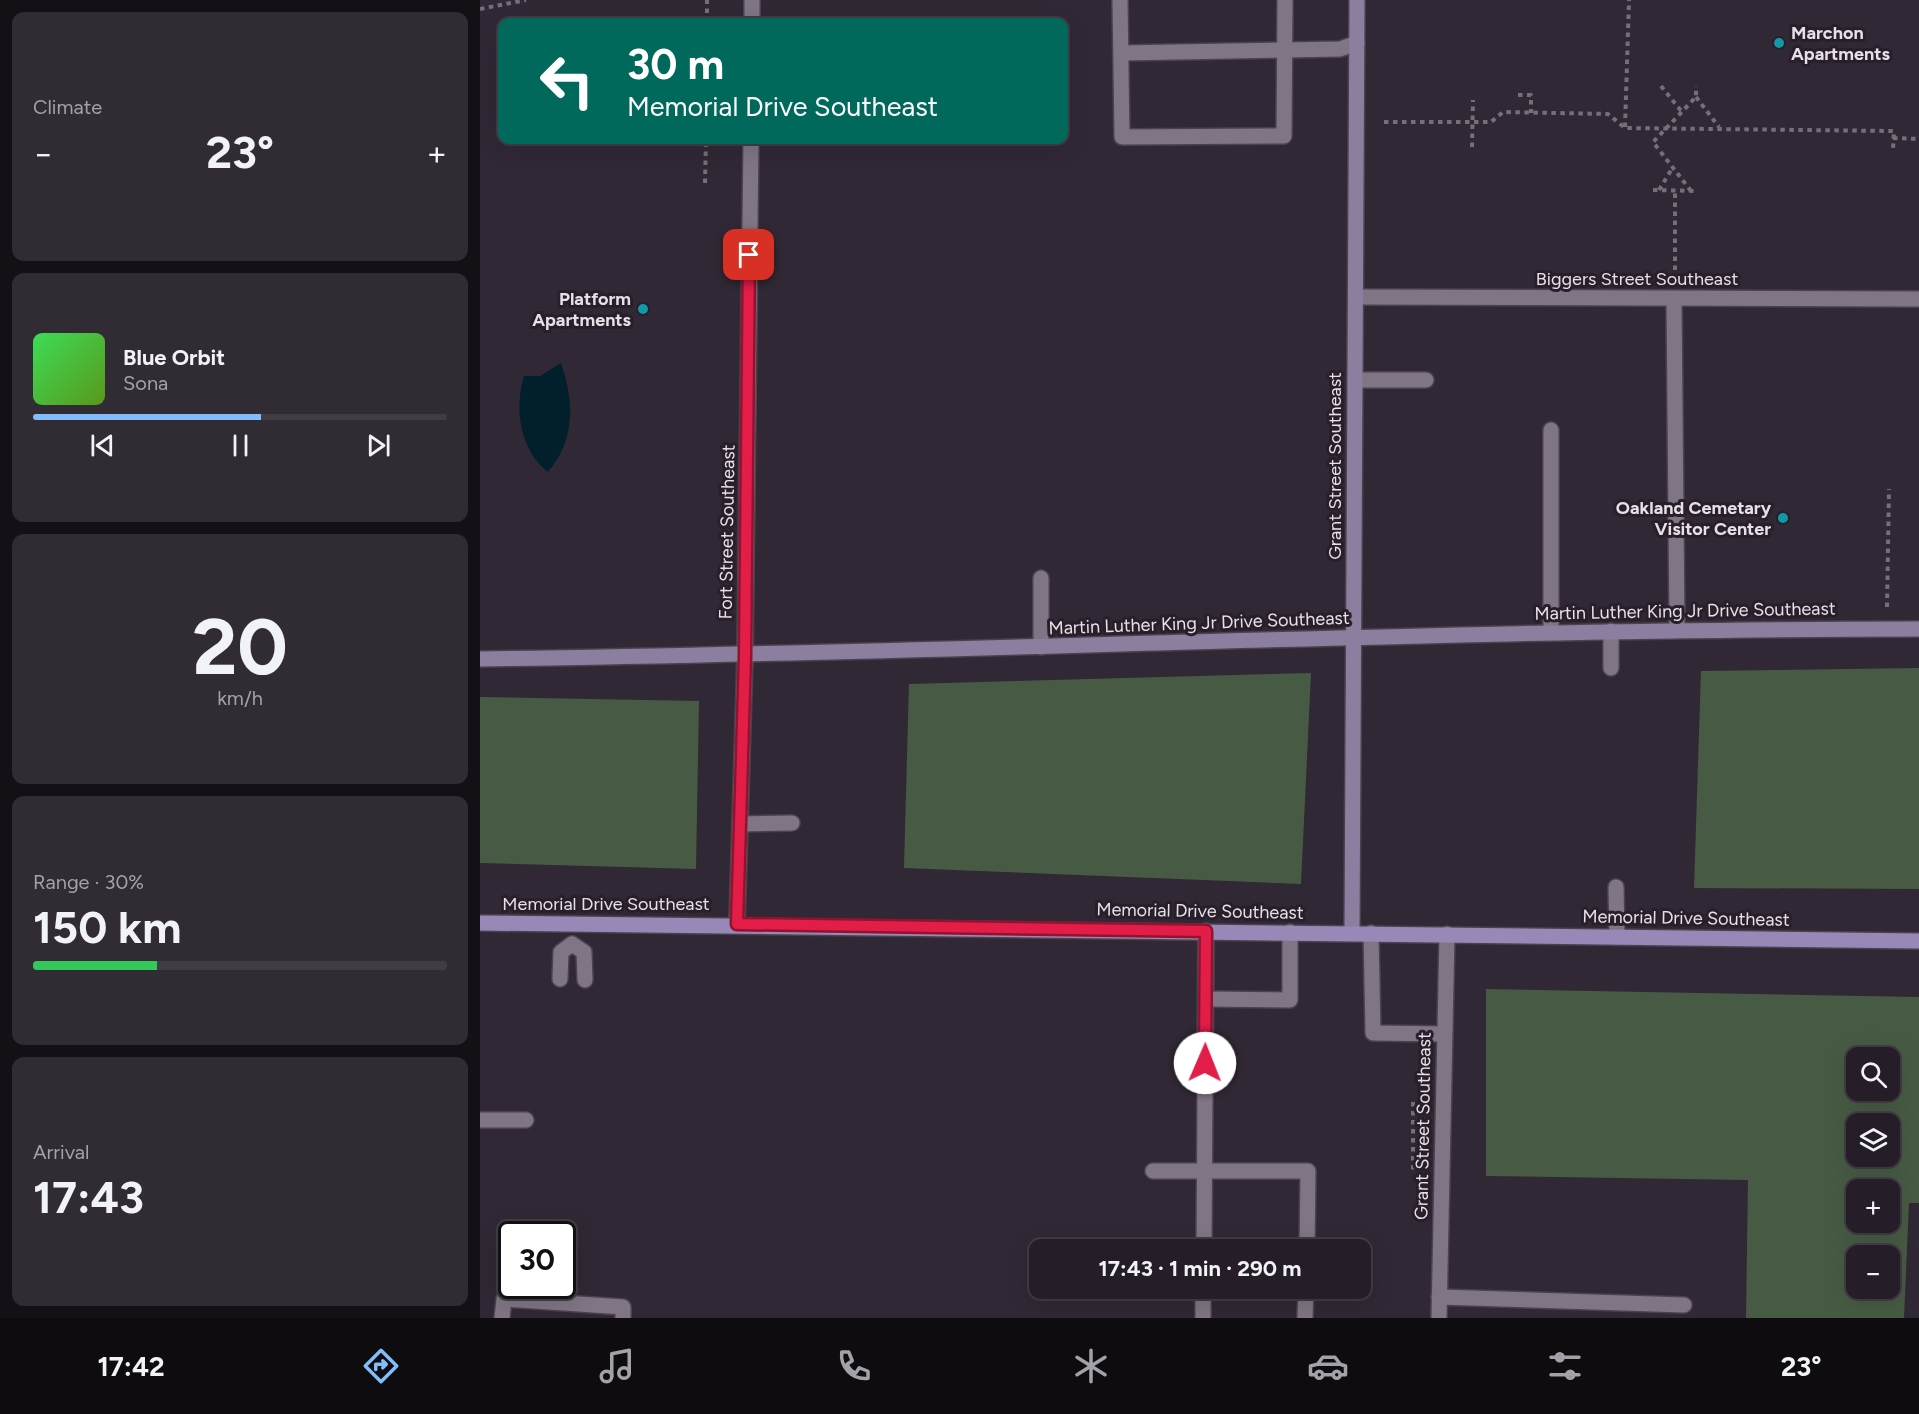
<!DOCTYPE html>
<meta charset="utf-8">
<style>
:root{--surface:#251e28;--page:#312b34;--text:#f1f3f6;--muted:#a3a2a8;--line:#423c45;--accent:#81bdfa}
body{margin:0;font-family:Figtree,sans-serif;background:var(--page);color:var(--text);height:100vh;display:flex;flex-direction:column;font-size:22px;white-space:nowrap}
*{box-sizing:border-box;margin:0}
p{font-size:20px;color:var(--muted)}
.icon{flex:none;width:33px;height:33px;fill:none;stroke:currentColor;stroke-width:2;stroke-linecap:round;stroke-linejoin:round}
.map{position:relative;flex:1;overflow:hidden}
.panel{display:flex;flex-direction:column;gap:12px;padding:12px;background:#141016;width:480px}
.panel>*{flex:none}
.guide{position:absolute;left:18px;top:18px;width:570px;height:126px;border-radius:12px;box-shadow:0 6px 24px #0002,0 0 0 2px var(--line);background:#00695c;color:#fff;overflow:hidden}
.fabs{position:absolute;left:1366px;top:1047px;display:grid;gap:12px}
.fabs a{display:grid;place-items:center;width:54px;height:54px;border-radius:12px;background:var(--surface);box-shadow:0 6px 24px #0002,0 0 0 2px var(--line);font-size:30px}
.speed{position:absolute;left:18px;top:1221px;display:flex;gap:12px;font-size:30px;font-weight:700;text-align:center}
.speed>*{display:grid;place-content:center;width:78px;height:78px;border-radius:50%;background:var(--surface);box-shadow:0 6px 24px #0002,0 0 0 2px var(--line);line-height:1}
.speed .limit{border:3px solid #111;border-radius:9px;background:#fff;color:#111}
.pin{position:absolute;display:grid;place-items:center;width:51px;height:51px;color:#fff;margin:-26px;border-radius:12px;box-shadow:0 3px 9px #0006}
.me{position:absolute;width:66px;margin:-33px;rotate:1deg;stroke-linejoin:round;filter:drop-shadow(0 0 4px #0008)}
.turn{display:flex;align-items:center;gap:21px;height:126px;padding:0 30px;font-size:27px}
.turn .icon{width:78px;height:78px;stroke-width:2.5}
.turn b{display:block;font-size:42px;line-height:51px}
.big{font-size:45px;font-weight:700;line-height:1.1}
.panel .tile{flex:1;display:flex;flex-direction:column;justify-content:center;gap:9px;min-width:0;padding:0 21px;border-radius:12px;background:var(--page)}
.panel .dial{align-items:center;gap:0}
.dial b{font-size:78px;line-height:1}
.song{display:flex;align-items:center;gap:18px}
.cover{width:72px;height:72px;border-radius:9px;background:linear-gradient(135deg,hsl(130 70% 55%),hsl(90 70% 35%))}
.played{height:6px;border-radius:3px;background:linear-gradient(90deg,var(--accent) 55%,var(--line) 55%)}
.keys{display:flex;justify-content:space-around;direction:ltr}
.heat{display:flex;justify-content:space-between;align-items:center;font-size:33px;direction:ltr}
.charge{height:9px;border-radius:4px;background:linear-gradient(90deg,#34c759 30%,var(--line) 0)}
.trip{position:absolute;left:549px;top:1239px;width:342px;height:60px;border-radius:12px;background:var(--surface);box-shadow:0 6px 24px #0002,0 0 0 2px var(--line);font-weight:700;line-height:60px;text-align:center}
.dock{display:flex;height:96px;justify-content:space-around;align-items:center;background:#0f0c10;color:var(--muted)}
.dock .icon{width:42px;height:42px}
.dock .selected{color:var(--accent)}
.dock b{font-size:27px;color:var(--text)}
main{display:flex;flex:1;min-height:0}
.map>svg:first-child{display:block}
.green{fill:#475b44;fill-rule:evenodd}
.water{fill:#02202c}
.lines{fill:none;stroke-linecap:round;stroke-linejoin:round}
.lane-casing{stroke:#4a434e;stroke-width:18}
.street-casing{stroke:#4a434e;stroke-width:18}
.secondary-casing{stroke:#4a434e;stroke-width:18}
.primary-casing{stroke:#4a434e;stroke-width:18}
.path{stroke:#766e79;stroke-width:4;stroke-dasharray:4.5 4.5;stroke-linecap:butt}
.lane{stroke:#7f7584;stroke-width:15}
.street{stroke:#7f7584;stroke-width:15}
.secondary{stroke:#8c7e9e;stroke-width:15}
.primary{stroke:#9888b7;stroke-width:15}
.route-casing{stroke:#92132f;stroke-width:15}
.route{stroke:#e11d48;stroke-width:10}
.culture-dot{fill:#0f9aa8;stroke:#281f2b;stroke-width:2}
.labels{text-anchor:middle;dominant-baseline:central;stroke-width:6;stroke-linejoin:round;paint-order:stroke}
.poi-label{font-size:18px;font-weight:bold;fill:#e6e0e8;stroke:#281f2b;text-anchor:end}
.street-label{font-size:18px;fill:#e6e0e8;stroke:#281f2b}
</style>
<main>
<section class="panel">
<div class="tile"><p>Climate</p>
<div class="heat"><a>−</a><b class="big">23°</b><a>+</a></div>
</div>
<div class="tile">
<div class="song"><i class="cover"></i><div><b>Blue Orbit</b><p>Sona</p></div></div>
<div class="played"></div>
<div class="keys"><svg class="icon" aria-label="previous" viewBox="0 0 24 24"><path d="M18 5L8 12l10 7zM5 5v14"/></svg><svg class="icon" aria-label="pause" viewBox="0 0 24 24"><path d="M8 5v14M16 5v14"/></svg><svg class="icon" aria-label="next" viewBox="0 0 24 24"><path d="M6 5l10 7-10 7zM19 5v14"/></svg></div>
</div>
<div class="tile dial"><b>20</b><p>km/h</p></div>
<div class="tile"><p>Range · 30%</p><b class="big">150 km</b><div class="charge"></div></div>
<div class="tile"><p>Arrival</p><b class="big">17:43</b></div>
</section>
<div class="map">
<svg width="1439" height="1318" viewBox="0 0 1439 1318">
<rect width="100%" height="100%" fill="#312835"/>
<g class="green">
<path d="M1439,668v221l-225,-1 7,-217z"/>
<path d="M831,673l-10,211 -397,-16 5,-184z"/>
<path d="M0,697l219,4 -3,168 -216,-6z"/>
<path d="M1006,989l433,8v206h-10l-5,115h-158l2,-138 -262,-4zM1377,1058h33v32h-33zM1377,1124h33v32h-33zM1377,1190h33v32h-33zM1377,1256h33v32h-33z"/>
</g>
<path class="water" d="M81,363c13,38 15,76 -13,109 -28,-21 -34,-64 -24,-96h16z"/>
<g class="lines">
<defs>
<g id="lane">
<path d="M640,0l2,137 162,-1 1,-136"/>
<path d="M641,53l219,-4 17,-6"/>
<path d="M875,380h71"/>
<path d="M561,578v69"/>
<path d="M1131,631v37"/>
<path d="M1071,632v-202"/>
<path d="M260,824l52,-1"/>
<path d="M1136,887l1,50"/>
<path d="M891,933l2,100 71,1"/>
<path d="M92,944l12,8 1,28"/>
<path d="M80,979l1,-27 11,-8"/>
<path d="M726,999l84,1v-68"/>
<path d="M0,1120h46"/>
<path d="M673,1171h155l-1,79"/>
<path d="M959,1297l245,8"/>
<path d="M22,1318l2,-19 119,8v11"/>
<path d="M825,1318l1,-30"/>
</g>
<g id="street">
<path d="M272,22v-22"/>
<path d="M876,297l563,2"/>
<path d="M1194,299l3,330"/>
<path d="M257,924l8,-268 6,-516"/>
<path d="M724,1250l2,-319"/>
<path d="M723,1318v-30"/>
<path d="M959,1318l8,-384"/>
</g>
<g id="secondary">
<path d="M0,659c480,-6 959,-30 1439,-30"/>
<path d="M872,933l5,-933"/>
</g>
<path id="primary" d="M0,923l1439,18"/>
</defs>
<use href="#lane" class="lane-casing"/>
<use href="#street" class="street-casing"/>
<use href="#secondary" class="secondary-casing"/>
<use href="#primary" class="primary-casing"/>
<g class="path">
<path d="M0,9l46,-9"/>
<path d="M227,22v-22"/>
<path d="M1181,86l21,26"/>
<path d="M1038,95h13v18"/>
<path d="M1216,97l23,30"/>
<path d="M904,122h107l12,-10 105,2 17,14 269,3 -1,19"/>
<path d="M1145,127l4,-127"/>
<path d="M1413,138l26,1"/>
<path d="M992,147l1,-47"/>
<path d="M225,183l1,-43"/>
<path d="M1173,190l44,1"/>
<path d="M1179,190l14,-23"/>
<path d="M1211,191l-38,-49 43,-45v-11"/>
<path d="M1195,270v-79"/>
<path d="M1407,607l2,-118"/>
<path d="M933,1102v69"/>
</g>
<use href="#lane" class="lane"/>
<use href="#street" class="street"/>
<use href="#secondary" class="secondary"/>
<use href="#primary" class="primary"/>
</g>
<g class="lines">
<defs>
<path id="route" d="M269,255l-4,401 -8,268 469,7 -1,132"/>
</defs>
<use href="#route" class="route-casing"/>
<use href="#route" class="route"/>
</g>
<g class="culture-dot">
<circle cx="1299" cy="43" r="6"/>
<circle cx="163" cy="309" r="6"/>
<circle cx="1303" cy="518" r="6"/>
</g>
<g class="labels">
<g class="poi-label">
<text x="1311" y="33" text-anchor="start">Marchon<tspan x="1311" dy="21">Apartments</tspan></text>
<text x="151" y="299">Platform<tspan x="151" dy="21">Apartments</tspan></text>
<text x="1291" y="508">Oakland Cemetary<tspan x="1291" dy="21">Visitor Center</tspan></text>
</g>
<g class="street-label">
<text x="1157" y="279">Biggers Street Southeast</text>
<text transform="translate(855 466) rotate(-90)">Grant Street Southeast</text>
<text transform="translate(247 532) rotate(-89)">Fort Street Southeast</text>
<text transform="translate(1205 611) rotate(-1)">Martin Luther King Jr Drive Southeast</text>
<text transform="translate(719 623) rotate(-2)">Martin Luther King Jr Drive Southeast</text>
<text x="126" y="904">Memorial Drive Southeast</text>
<text transform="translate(720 911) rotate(1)">Memorial Drive Southeast</text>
<text transform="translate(1206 918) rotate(1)">Memorial Drive Southeast</text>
<text transform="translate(943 1126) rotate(-89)">Grant Street Southeast</text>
</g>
</g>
</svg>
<div class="fabs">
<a><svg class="icon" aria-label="search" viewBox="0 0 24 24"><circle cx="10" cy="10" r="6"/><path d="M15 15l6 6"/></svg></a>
<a><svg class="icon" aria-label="layers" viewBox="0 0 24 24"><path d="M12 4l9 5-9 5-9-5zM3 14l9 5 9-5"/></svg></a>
<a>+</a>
<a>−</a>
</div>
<div class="speed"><div class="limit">30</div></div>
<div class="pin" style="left:269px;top:255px;background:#d93025"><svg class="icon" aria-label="arrive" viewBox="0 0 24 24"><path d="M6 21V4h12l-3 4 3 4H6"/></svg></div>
<svg class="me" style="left:725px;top:1063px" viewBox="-20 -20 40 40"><circle r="19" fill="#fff"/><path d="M0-13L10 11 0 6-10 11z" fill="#e11d48"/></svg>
<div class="trip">17:43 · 1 min · 290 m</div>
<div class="guide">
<div class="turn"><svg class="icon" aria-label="left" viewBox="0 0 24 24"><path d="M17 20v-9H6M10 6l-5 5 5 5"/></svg><div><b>30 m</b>Memorial Drive Southeast</div></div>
</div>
</div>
</main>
<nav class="dock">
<b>17:42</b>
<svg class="icon selected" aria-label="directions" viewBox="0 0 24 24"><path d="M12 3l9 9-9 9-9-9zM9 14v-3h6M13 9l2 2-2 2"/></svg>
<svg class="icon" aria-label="music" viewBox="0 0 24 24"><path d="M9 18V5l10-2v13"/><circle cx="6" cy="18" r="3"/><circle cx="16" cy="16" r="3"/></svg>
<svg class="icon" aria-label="phone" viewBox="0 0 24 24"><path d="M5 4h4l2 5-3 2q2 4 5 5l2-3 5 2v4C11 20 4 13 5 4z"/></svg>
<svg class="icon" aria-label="climate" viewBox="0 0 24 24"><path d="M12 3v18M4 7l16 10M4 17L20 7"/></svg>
<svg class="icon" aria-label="car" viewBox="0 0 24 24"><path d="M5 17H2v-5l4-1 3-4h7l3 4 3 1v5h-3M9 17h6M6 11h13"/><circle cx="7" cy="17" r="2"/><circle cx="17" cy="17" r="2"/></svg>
<svg class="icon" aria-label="filters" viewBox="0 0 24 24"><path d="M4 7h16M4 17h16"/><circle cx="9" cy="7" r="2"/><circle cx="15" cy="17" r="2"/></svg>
<b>23°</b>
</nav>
